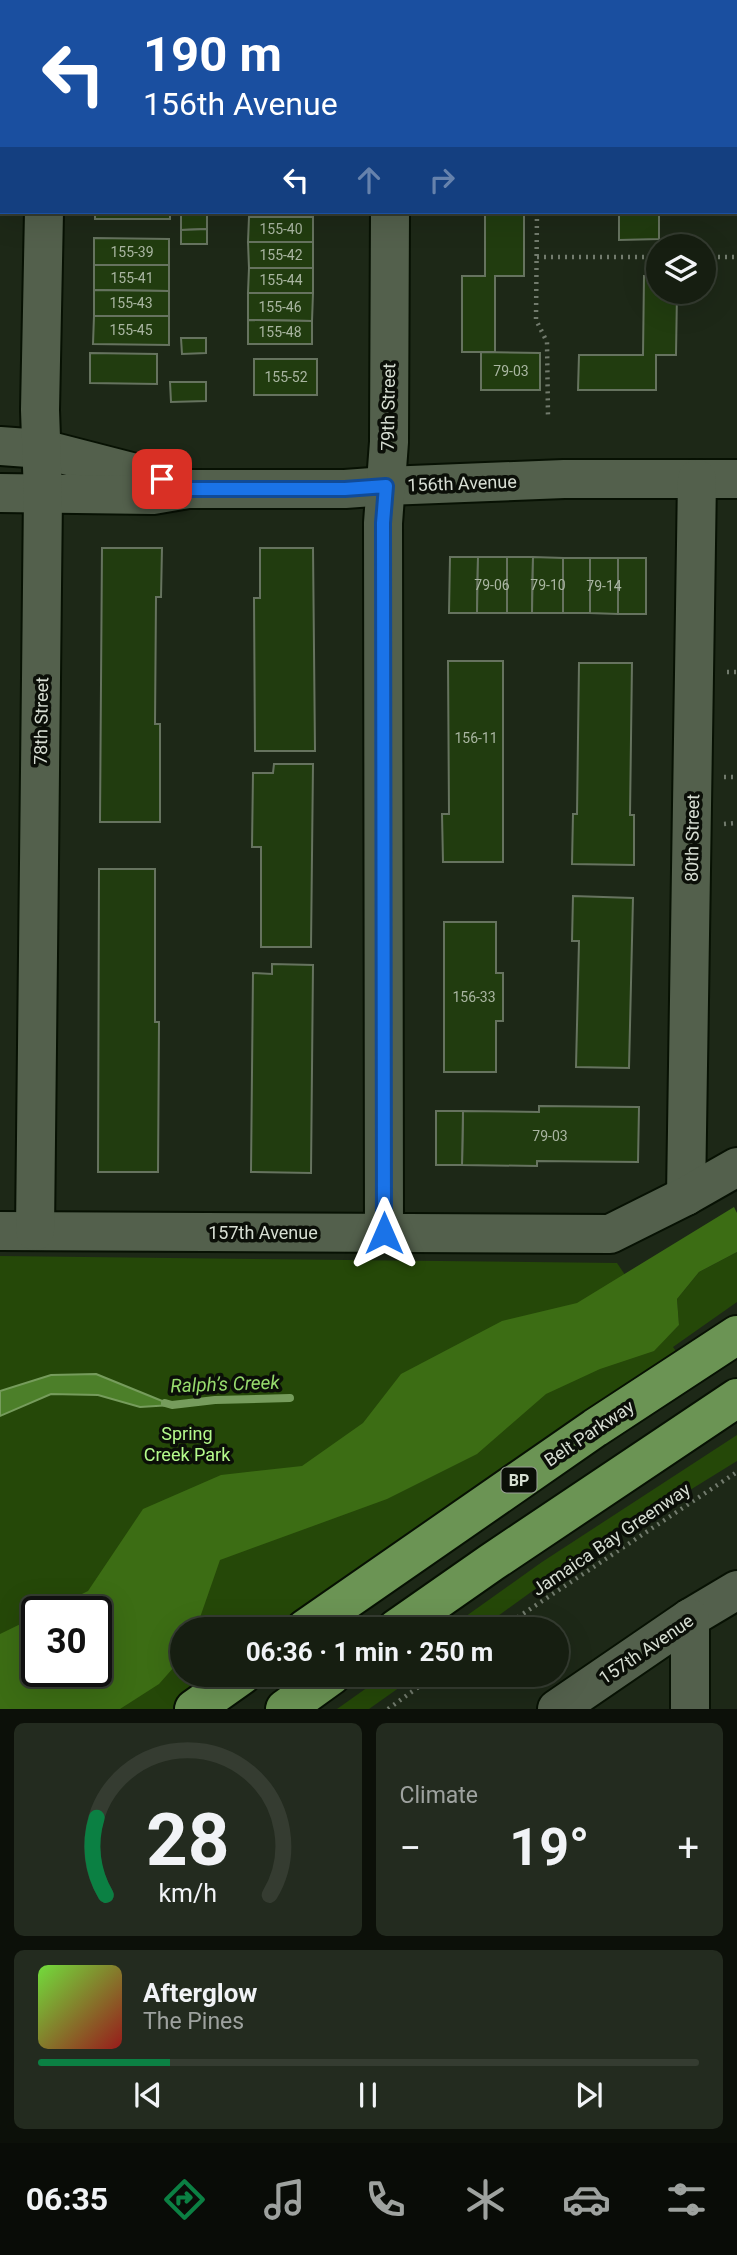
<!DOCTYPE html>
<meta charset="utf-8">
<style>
:root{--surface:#161e11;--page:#232b1f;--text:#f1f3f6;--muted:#9ea29f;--line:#353c31;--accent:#0b8043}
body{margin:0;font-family:Roboto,sans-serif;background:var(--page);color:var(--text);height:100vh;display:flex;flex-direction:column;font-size:26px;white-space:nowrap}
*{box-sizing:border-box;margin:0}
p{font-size:23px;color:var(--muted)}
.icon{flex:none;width:38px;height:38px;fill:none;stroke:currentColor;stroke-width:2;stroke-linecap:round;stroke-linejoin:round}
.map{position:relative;height:1709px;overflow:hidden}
.drawer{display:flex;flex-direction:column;gap:14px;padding:14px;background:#0c1009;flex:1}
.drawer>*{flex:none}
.hud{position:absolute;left:0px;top:0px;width:738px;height:214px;box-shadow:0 7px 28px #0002,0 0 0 2px var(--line);background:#1a4fa0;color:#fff;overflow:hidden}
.buttons{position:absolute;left:646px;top:234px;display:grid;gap:14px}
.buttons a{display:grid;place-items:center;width:70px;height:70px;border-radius:50%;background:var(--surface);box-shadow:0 7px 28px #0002,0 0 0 2px var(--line);font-size:35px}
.speed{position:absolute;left:21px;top:1596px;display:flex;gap:14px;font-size:35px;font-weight:700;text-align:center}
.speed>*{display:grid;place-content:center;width:91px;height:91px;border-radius:50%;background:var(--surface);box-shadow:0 7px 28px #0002,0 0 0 2px var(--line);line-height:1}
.speed .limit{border:4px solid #111;border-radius:10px;background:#fff;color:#111}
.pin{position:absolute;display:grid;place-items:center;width:60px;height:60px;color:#fff;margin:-30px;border-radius:14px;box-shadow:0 4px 10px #0006}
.me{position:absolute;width:77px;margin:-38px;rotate:0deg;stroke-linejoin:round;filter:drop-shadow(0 0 5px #0008)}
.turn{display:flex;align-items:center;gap:24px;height:147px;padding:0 28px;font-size:32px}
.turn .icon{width:91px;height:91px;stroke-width:2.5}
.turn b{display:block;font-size:49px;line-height:60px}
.lanes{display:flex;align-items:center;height:66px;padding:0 28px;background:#0003;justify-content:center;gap:35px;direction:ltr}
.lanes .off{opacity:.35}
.big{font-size:52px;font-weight:700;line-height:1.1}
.drawer .card{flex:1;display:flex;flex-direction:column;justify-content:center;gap:10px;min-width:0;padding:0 24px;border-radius:10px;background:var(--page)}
.drawer .dial{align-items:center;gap:0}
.dial svg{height:182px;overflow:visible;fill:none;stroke:var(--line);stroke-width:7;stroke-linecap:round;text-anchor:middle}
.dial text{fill:var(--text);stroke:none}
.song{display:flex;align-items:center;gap:21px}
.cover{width:84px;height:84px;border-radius:10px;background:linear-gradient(135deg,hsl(100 70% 55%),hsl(0 70% 35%))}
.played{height:7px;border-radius:4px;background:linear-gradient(90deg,var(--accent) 20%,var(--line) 20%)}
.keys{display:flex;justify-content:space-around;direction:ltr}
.heat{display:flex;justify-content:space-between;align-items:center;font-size:38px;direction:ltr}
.drawer .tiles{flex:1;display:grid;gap:14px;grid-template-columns:1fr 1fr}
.card:last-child{grid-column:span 2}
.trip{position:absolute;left:170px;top:1617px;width:399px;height:70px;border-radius:35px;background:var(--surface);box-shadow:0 7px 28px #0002,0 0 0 2px var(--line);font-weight:700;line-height:70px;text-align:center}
.tab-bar{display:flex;height:112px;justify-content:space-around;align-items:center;background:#090c07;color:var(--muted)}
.tab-bar .icon{width:49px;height:49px}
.tab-bar .active{color:var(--accent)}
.tab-bar b{font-size:32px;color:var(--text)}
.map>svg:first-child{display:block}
.green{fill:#254808;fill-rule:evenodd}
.forest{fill:#3c6d14}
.water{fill:#4c7f29;stroke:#769c5c;stroke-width:2}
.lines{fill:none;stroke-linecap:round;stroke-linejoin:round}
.stream{stroke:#769c5c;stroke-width:8}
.building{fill:#213c0f;stroke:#66735f;stroke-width:2}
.minor-casing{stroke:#071103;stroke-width:42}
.highway-casing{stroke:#071103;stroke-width:42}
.path{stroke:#727b6d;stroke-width:4.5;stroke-dasharray:2 5;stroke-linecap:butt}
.minor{stroke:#53604c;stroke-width:38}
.highway{stroke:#6b9454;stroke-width:38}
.route-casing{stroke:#114b97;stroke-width:18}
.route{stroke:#1a73e8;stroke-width:12}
.labels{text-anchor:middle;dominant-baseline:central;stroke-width:7;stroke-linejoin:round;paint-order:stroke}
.number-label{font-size:14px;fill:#aab6a2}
.shield{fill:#0b0f08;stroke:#9aa096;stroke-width:2}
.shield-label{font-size:16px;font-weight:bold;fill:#d7ded3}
.street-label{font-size:18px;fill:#d7ded3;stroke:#0b0f08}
.park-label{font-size:18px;fill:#b5fb8c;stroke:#0b0f08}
.water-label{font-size:19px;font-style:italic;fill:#96da6c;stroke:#0b0f08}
</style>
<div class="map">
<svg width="737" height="1709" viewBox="0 0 737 1709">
<rect width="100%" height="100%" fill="#1d2817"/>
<g class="green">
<path d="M737,1252v50l-64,45 15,21 -383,261h-123v46h60l-48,34h-194v-453l617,7 50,74 12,-12 -2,-26 22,-27zM37,1612h59v59h-59z"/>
<path d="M737,1435v26l-170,105 -87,63h-32l94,-67z"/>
<path d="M385,1675h32l-48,34h-32z"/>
</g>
<path class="forest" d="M734,1207l3,6v39l-38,20 -22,27 2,26 -25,26 -54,18 -54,25 -69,60 -90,45 -167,61 -24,69h-14v29l-23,26 -39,25h-120v-75l37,-18v55h59v-59h-50l42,-21 55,-82 78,-34 81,-9 61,-43 38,-49 101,-53 75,-18z"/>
<path class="water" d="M96,1374l76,31 -32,2 -42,-12 -47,-1 -51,22v-25l51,-16z"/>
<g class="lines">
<path class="stream" d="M165,1403l7,2 43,-5 75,-2"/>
</g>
<g class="building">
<rect x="96" y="0" width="76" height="2"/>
<rect x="248" y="0" width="72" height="2"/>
<rect x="464" y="0" width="34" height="2"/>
<rect x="95" y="212" width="75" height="7"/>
<rect x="249" y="212" width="64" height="5"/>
<path d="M485,212h39v64h-29v76h-33v-76h23z"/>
<path d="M619,212h40v27l-40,1z"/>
<path d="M181,213h26v16l-26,1z"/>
<path d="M249,217h64v25h-65z"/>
<path d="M207,229v15h-26v-14z"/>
<path d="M94,238l75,1v26h-75z"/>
<path d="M248,242h65v26h-64z"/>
<path d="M94,265h75v26l-75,-1z"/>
<path d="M249,268h64v25h-65z"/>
<path d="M644,276h14v16h19l-1,63h-20v35h-78l1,-35h64z"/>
<path d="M94,290l75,1v25h-75z"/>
<path d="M248,293h65l-1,28 -64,-1z"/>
<path d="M94,316h75v29l-76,-1z"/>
<path d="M248,320l64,1v23h-64z"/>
<path d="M181,338h25v15l-24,1z"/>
<path d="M481,352l59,1v37h-59z"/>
<path d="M90,353l67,1v30l-67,-1z"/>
<rect x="254" y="359" width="63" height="36"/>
<path d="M170,382h36v19l-35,1z"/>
<path d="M102,548h60l-1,49h-5l-1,127h5v98h-60z"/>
<path d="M260,548h53l2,203h-60l-1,-153h6z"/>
<path d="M450,557h28l-1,56h-28z"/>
<path d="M478,557h29v56h-30z"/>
<path d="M507,557h26l-1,56h-25z"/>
<path d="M533,557l30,1v55h-31z"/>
<rect x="563" y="558" width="27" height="55"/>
<path d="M590,558h28v56l-28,-1z"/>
<rect x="618" y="558" width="28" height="56"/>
<path d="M448,661h55v201h-60l-1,-48h7z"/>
<path d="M579,663h53l-2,152h4v50l-62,-1 1,-50h4z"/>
<path d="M274,764h39l-2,183h-50v-100h-9l1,-74h20z"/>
<path d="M99,869h56v153h4l-1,150h-60z"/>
<path d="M573,896l60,2 -4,170 -53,-1 3,-126h-7z"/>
<path d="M444,922h52v51h7v48h-7v51h-52z"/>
<path d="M272,964l41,1 -2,208 -60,-1 2,-199 19,1z"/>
<path d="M539,1106l100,1 -1,55 -101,-1v5l-75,-1 1,-54 76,1z"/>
<path d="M436,1111h27l-1,54h-26z"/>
</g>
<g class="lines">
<defs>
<g id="minor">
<path d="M49,2v-2"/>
<path d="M393,2v-2"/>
<path d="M0,446l42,3 124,32"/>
<path d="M0,493l153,2 35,-6h157l41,-3 178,-7h173"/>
<path d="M686,1196l11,-717"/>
<path d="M0,1231l610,3 76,-38 51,-29"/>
<path d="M35,1231l8,-736 -3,-85 4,-198"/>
<path d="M384,1233l-1,-710 6,-81 1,-230"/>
<path d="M557,1709l133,-91 47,-28"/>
<path d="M690,1709v-91"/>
</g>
<g id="highway">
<path d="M305,1629l290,-201 142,-93"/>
<path d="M396,1629l96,-67 245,-164"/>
<path d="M194,1709l48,-34"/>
<path d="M285,1709l47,-34"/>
</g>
</defs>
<use href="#minor" class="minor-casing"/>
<use href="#highway" class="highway-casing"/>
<g class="path">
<path d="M519,2v-2"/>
<path d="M537,212l-1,108 11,22 1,74"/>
<path d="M537,257h121"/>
<path d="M704,257h33"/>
<path d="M727,672h10"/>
<path d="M724,777h13"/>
<path d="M724,824l13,-1"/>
<path d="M500,1629l237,-157"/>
<path d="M388,1709l47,-34"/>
</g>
<use href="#minor" class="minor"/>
<use href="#highway" class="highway"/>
</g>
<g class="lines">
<defs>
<path id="route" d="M162,479l26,10h157l41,-3 -3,37 1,710"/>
</defs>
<use href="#route" class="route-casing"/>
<use href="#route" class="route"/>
</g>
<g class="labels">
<g class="number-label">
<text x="281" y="229">155-40</text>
<text x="132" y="252">155-39</text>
<text x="281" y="255">155-42</text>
<text x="132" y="278">155-41</text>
<text x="281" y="280">155-44</text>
<text x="131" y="303">155-43</text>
<text x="280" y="307">155-46</text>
<text x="131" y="330">155-45</text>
<text x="280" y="332">155-48</text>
<text x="511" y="371">79-03</text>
<text x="286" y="377">155-52</text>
<text x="492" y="585">79-06</text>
<text x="548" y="585">79-10</text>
<text x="604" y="586">79-14</text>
<text x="476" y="738">156-11</text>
<text x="474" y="997">156-33</text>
<text x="550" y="1136">79-03</text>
</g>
<rect class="shield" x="501.5" y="1467.5" width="35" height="25" rx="5"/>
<g class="shield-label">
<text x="519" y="1480">BP</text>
</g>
<g class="street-label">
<text transform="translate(388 407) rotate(-89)">79th Street</text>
<text transform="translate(462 483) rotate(-2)">156th Avenue</text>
<text transform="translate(41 721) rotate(-89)">78th Street</text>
<text transform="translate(692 838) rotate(-89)">80th Street</text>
<text x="263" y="1232">157th Avenue</text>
<text transform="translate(589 1433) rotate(-34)">Belt Parkway</text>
<text transform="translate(611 1539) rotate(-34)">Jamaica Bay Greenway</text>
<text transform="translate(646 1649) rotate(-34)">157th Avenue</text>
</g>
<g class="park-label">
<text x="187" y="1433">Spring<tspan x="187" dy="21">Creek Park</tspan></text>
</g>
<g class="water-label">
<text transform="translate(225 1384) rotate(-2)">Ralph’s Creek</text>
</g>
</g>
</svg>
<div class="buttons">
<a><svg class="icon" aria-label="layers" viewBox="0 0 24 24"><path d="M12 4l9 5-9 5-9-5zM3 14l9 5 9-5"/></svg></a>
</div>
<div class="speed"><div class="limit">30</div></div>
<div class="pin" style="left:162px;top:479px;background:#d93025"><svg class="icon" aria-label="arrive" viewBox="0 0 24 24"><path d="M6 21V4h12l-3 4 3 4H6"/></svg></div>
<svg class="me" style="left:384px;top:1233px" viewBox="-20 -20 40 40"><path d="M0-17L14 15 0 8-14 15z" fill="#1a73e8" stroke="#fff" stroke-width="4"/></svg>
<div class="trip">06:36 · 1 min · 250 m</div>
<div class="hud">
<div class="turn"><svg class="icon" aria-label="left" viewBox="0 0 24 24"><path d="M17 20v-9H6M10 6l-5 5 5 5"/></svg><div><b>190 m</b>156th Avenue</div></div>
<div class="lanes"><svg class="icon" aria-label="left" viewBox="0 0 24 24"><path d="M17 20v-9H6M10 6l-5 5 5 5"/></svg><svg class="icon off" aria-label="ahead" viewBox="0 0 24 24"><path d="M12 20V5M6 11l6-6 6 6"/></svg><svg class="icon off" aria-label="right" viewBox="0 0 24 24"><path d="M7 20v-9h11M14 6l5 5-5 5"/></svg></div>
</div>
</div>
<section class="drawer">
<div class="tiles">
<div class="card dial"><svg viewBox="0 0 100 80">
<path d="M14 69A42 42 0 1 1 86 69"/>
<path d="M14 69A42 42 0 0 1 10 35" stroke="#0b8043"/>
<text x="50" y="56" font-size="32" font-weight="700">28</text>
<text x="50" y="72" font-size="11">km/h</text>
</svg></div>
<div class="card"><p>Climate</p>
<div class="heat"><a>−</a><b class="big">19°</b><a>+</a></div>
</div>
<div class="card">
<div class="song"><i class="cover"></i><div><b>Afterglow</b><p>The Pines</p></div></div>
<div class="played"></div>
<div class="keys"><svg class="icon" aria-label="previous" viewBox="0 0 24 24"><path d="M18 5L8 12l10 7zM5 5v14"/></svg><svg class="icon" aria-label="pause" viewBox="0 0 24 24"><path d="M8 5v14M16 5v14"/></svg><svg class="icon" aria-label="next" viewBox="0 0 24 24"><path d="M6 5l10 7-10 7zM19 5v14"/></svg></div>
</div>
</div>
</section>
<nav class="tab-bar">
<b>06:35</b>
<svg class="icon active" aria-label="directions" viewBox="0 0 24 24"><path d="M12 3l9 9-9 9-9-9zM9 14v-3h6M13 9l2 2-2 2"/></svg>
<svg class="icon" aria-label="music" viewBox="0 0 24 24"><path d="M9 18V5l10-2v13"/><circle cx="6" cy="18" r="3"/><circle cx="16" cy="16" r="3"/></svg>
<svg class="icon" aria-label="phone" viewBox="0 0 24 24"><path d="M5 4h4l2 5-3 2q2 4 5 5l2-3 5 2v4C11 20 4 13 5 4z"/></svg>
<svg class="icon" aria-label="climate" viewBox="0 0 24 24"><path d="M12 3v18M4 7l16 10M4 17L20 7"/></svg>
<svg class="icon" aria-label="car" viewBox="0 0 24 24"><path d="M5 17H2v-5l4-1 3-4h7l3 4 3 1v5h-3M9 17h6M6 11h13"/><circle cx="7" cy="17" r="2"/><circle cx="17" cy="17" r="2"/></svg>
<svg class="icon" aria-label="filters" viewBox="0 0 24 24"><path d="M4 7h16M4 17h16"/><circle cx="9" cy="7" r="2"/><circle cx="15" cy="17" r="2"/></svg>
</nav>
